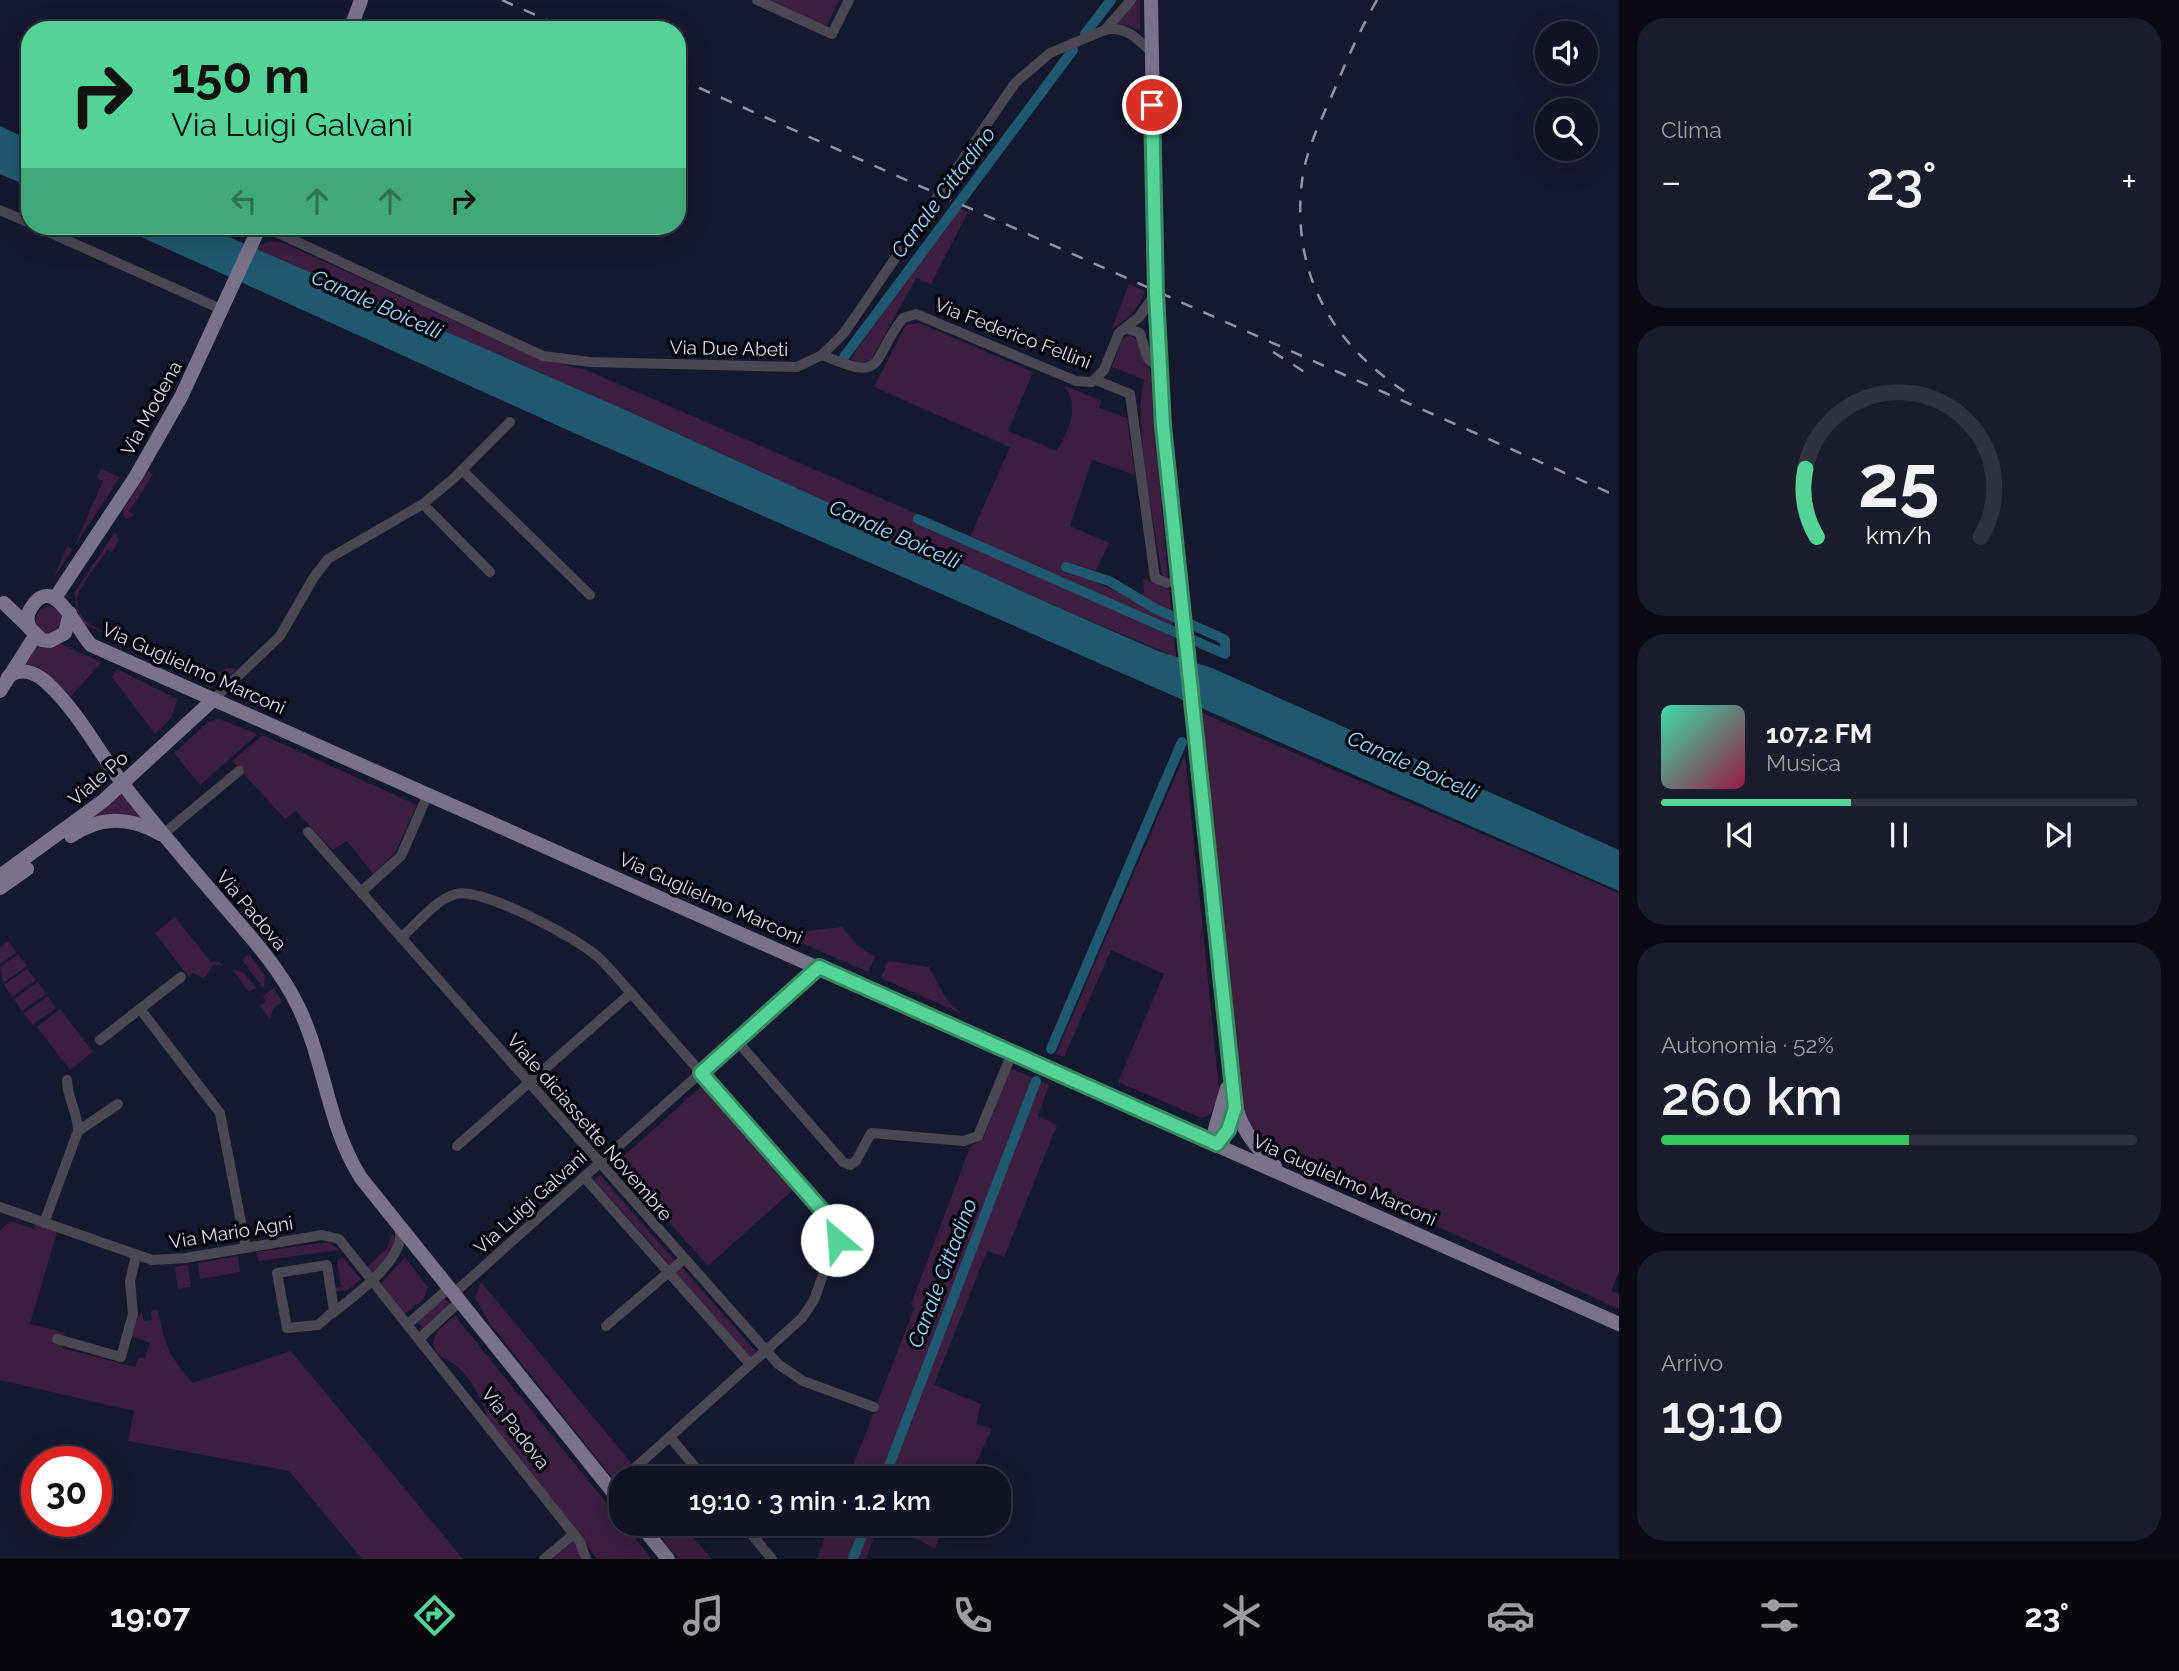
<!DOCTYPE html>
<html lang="it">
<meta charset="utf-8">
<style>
:root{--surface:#101323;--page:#191c2b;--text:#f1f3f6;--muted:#9c9ea6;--line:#303241;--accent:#54d396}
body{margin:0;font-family:Raleway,sans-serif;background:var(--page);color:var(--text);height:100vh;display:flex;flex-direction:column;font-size:26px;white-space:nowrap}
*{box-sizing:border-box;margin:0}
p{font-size:23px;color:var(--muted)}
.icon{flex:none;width:38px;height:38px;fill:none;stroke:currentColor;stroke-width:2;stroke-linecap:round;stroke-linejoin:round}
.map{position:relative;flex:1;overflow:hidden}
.sheet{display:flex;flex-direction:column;gap:18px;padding:18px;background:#090a13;width:560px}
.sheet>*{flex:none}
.top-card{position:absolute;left:21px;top:21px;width:665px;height:214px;border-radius:28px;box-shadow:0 7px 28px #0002,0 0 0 2px var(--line);background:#54d396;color:#111;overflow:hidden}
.buttons{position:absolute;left:1535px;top:21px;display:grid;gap:14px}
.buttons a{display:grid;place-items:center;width:63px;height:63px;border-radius:50%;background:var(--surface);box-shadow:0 7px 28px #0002,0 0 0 2px var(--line);font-size:35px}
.speed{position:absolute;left:21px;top:1446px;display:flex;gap:14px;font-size:35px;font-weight:700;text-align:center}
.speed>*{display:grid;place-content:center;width:91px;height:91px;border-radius:50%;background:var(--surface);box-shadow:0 7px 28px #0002,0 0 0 2px var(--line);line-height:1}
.speed .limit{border:10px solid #d22;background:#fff;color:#111}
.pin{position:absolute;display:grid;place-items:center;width:60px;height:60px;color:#fff;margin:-30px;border:4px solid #fff;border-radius:50%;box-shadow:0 2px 7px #0007}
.me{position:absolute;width:77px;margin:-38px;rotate:333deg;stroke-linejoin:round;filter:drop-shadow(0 0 5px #0008)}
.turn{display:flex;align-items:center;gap:24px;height:147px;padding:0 35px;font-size:32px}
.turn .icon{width:91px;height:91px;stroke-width:2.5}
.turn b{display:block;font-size:49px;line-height:60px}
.lanes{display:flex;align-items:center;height:66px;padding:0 35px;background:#0003;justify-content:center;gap:35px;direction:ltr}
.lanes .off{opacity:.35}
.big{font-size:52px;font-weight:600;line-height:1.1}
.sheet .tile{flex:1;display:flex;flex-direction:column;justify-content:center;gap:10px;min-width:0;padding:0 24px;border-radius:28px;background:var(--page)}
.sheet .dial{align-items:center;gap:0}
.dial svg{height:182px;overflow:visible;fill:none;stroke:var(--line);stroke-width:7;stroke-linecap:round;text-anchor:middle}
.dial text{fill:var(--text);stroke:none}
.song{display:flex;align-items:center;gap:21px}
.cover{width:84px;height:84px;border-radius:10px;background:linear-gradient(135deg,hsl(160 70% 55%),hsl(340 70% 35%))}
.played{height:7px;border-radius:4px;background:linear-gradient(90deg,var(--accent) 40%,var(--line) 40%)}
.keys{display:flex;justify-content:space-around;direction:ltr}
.heat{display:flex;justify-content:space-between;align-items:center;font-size:38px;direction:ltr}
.charge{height:10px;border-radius:5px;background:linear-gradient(90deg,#34c759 52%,var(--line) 0)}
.trip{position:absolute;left:609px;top:1466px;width:402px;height:70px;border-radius:28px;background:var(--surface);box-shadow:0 7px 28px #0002,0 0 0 2px var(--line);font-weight:600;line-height:70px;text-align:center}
.tab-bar{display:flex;height:112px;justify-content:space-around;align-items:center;background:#06080e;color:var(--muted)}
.tab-bar .icon{width:49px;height:49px}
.tab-bar .selected{color:var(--accent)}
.tab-bar b{font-size:32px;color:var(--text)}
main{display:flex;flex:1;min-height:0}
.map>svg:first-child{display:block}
.green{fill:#3b1e40}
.water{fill:#1f586f}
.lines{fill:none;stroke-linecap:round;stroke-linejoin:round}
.canal{stroke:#1f586f;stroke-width:10}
.minor{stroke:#4a4652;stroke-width:10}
.major{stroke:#79728a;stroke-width:14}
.rail{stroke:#8f93a5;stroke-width:2.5;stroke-dasharray:12 12;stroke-linecap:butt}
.route-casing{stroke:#378962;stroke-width:18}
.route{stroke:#54d396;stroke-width:12}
.labels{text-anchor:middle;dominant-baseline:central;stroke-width:7;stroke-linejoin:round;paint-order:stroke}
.street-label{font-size:19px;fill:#d9ddec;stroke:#04050e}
.water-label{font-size:21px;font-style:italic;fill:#9addfc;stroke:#04050e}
</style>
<main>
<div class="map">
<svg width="1619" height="1559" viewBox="0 0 1619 1559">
<rect width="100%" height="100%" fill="#15192f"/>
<g class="green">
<path d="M767,0h72l-12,25 -9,-1z"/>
<path d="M1137,0h3v30l-23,-7z"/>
<path d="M959,208l9,4 -37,72 -15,-6 -45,82 -12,3 -9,-4z"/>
<path d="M269,241l15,2 254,116 46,10 386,168 40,-90 -136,-60 32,-62 13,-2 114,49 -25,59 49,20c12,-23 24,-44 6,-66l39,16 -3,7 28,10 8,57 -43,-15 -22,66 39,17 -13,28 -29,-9 -3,10 30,9 45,21 5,-10 -1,-14 26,11 7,68 -128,-54 -418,-191 -375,-164z"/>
<path d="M1129,284l16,7c-6,17 -18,29 -33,38z"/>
<path d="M1130,335l8,5 12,30 18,208 -6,-3c-6,-44 -31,-158 -17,-195l-33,-13 10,-27z"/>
<path d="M101,469l19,8 -67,102 14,-32 6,2 30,-68 -6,-3z"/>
<path d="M148,471l5,3 -24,38 5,3 -8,5 -3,-6 1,-5z"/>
<path d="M115,532l4,8 -7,12 -5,-2c-9,14 -21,28 -28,42 -14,33 42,46 63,56l-3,1 -60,-27 -5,-29z"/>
<circle cx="49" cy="620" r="13"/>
<path d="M58,643l44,19 -33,36 -48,-30 16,-24z"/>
<path d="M156,654c20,9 51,31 70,14l11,1 -17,17 -63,-28z"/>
<path d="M117,669l60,30 -5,18 -17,17 -43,-57z"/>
<path d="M1202,713l417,180v379l-8,19 8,3v15l-345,-157c-22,-15 -28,-28 -33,-54z"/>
<path d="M219,719l39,15 -58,51 -26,-32 34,-31z"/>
<path d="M263,735l154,70 -22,48 -22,21 -26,-33 -15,9 -36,-39 -11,8 -53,-58z"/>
<path d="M1185,754l34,335c-2,15 -2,23 -17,29l-84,-36 46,-108 -53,-24 -47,107 -8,-3z"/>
<path d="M122,794l25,31 -62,-4z"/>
<path d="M175,917l36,45h9l3,4 -9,-2 -10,14 -11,-5 -4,4 -34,-44z"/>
<path d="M842,927l14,17 19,13 -7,15 -97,-42 17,3z"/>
<path d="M8,941l8,12 -16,11v-17z"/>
<path d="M18,954l9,12 -24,17 -3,-16z"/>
<path d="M249,954l16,22 -1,13 -22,-29z"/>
<path d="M888,961l41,6 18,33 15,14 -81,-36z"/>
<path d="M27,969l9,11 -24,17 -8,-12z"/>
<path d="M232,969l12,4 12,15 -7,4z"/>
<path d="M38,982l8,12 -24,17 -8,-12z"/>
<path d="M274,988l8,14 -9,7 -3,11 -10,-14 6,-4 -3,-6z"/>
<path d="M48,996l8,12 -24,17 -8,-12z"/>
<path d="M60,1009l33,43 -23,18 -33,-43z"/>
<path d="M1010,1068l39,17 -11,31 19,9 -53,132 -17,-6 -53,134 47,19 -5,20 16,5 -24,50h-120l66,-170 -3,-5 59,-157 14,-10z"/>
<path d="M702,1086l92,103 -86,77 -92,-103z"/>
<path d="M600,1175l75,86 -5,4 -76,-85z"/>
<path d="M10,1221l24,8 2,-5 21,8 -27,92 35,9 -3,15 73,19 4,-10 6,1 5,-15 -19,-7 6,-19 5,-5 2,9 8,-1 -1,-9 7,-1c7,35 11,47 35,73l98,-32 172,208h-101l-73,-88 -161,-30 6,-30 -134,-31v-149z"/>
<path d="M392,1234l4,5 -1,8 -23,29 -5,-8 20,-20z"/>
<path d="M329,1242l10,8 -81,11 -2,-9z"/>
<path d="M238,1256l2,16 -40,7 -2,-16z"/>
<path d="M405,1257l23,31 -6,13 -18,13 -24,-29z"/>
<path d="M343,1258l18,21 -13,11 -13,2 -1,-4 7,-1 -4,-27z"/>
<path d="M188,1265l3,22 -13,2 -3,-22z"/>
<path d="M682,1267l76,87 -6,5 -77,-86z"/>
<path d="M481,1282l152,183 -7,14h-5v10l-133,-168 -13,-23z"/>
<path d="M444,1298l6,6 -27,24 -6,-6z"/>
<path d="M455,1316l197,243h-55l-109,-140c-6,-20 -15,-37 -30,-52 -6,-5 -13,-7 -19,-12 -15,-15 5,-31 16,-39z"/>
<path d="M650,1524h32l30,35h-33z"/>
<path d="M830,1524h48l-12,35h-49z"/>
<path d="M884,1524h62l-11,24z"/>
<path d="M573,1542l5,6 2,11h-27z"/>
</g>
<g class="water">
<path d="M0,126l30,14v47l-30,-13z"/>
<path d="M117,226h87l426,186 418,191 110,48 54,17 407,182v41l-1045,-458z"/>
</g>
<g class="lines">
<g class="canal">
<path d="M1085,34l26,-34"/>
<path d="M844,357l229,-307"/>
<path d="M918,519l307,135v-14l-8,-4 -61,-27 -47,-28 -43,-14"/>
<path d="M1051,1049l131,-307"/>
<path d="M884,1479l152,-398"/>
<path d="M853,1559l13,-35"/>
</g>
<g class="minor">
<path d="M757,0l75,34 17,-34"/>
<path d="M1105,30c20,-5 33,9 46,22"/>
<path d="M0,210l30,13"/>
<path d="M35,226l188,84"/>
<path d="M263,226l280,130 47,6 207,5 25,-12 22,-22 171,-250 35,-30 55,-23 26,-30"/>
<path d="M1126,328l14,5 7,24 12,12"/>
<path d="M822,355c66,28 47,7 81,-37l13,-4 160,67 16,1 12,-12 15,-37 20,-16 17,-24"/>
<path d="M1096,380l34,14 25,184 12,5"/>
<path d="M462,470l128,125"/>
<path d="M423,504l67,68"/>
<path d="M214,699l66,-63 34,-59 14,-18 95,-55 31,-26 56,-56"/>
<path d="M308,832l470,532 25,17 71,26"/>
<path d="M162,835l77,-64"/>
<path d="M361,892l40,-36 27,-62"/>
<path d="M401,938c15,-13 35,-39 55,-44 26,-7 121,44 142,63 12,11 22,24 33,36l196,223 11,17 -24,67 -12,18 -176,158"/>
<path d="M140,1009l80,104 26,135"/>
<path d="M100,1040l81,-63"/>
<path d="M737,1041l106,121 7,3 6,-4 15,-28 93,8 14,-5 34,-83"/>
<path d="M78,1131l40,-27"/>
<path d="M457,1146l174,-153"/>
<path d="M584,1177l166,187"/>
<path d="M0,1207l152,53 34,-2 136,-23 17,4 241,303 6,17"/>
<path d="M44,1223l34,-92c0,-19 -11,-33 -11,-51"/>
<path d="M327,1265l7,46 -16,14 -31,3 -10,-55z"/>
<path d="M453,1294l366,-327"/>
<path d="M333,1313c21,-17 76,-56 66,-85"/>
<path d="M409,1323l39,-34"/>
<path d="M606,1326l78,-67"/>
<path d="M420,1338l39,-36"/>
<path d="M57,1339l64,18 12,-43 -3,-33 6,-25"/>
<path d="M670,1437l35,42"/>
<path d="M743,1524l29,35"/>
<path d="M544,1559l30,-25"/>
</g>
<g class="major">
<path d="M1151,0l5,293 5,102 68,671c5,46 12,68 46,100"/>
<path d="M350,30l11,-30"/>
<path d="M55,598l81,-122 45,-79 79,-171"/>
<path d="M4,603l38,37 8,1 15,-8 5,-20"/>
<path d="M30,629c-3,-7 -4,-14 1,-21 23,-38 47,25 60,37l1528,679"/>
<path d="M8,677c12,-11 28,-4 38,5 31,28 52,69 77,102 32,42 67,82 102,123 26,30 54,61 72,97 28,56 30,121 64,174l260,324"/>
<path d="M0,691l35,-55"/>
<path d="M71,836c29,-20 58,-20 89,-2"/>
<path d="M0,876l103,-75 111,-102"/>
<path d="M0,888l27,-19"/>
<path d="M1217,1144l-2,-15 12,-41"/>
<path d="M1217,1144l11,-14 7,-21"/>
<path d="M640,1524l28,35"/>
</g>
<g class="rail">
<path d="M502,0l67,30"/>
<path d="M1377,0c-16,28 -29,57 -41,86 -13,31 -30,62 -34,95 -11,94 31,165 108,214"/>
<path d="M677,78l942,419"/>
<path d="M1273,352l38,24"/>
</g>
</g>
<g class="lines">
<defs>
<path id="route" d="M837,1240l1,-7 -11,-17 -126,-143 118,-106 398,177 11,-14 7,-22 -72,-682 -7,-133 -4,-188"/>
</defs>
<use href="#route" class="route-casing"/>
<use href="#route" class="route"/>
</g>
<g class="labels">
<g class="street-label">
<text transform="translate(1013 333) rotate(21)">Via Federico Fellini</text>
<text transform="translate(729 348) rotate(1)">Via Due Abeti</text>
<text transform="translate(151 408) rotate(-61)">Via Modena</text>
<text transform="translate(194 668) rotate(24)">Via Guglielmo Marconi</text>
<text transform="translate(98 778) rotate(-41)">Viale Po</text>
<text transform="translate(711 898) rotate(24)">Via Guglielmo Marconi</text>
<text transform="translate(252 910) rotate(50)">Via Padova</text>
<text transform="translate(590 1127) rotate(49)">Viale diciassette Novembre</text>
<text transform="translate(1345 1180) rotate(24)">Via Guglielmo Marconi</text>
<text transform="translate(530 1202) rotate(-42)">Via Luigi Galvani</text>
<text transform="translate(231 1232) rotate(-9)">Via Mario Agni</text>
<text transform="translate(516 1428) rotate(52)">Via Padova</text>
</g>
<g class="water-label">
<text transform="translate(943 192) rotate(-53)">Canale Cittadino</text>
<text transform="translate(377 304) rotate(24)">Canale Boicelli</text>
<text transform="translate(895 534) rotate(24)">Canale Boicelli</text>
<text transform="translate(1413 765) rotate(24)">Canale Boicelli</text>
<text transform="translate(942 1273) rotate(-69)">Canale Cittadino</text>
</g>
</g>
</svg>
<div class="buttons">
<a><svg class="icon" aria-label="sound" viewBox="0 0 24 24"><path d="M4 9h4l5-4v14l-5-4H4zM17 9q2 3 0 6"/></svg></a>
<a><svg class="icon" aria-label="search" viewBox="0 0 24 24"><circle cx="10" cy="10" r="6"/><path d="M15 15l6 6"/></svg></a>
</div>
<div class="speed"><div class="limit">30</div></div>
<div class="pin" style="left:1152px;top:105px;background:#d93025"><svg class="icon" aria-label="arrive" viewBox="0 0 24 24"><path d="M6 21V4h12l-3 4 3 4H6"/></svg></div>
<svg class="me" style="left:837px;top:1240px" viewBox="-20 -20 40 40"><circle r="19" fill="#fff"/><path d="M0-13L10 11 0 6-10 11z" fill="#54d396"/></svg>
<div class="trip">19:10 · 3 min · 1.2 km</div>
<div class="top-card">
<div class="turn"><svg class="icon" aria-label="right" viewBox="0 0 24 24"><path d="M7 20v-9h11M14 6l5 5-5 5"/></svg><div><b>150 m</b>Via Luigi Galvani</div></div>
<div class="lanes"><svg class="icon off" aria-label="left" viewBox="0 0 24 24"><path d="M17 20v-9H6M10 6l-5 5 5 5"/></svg><svg class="icon off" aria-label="ahead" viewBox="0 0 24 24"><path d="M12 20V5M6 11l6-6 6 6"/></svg><svg class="icon off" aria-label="ahead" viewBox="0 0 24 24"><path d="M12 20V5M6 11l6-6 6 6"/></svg><svg class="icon" aria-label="right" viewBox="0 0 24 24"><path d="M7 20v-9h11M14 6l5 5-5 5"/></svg></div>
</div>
</div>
<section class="sheet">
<div class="tile"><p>Clima</p>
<div class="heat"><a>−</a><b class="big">23°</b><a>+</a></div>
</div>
<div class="tile dial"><svg viewBox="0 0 100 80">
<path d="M14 69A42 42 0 1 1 86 69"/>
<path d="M14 69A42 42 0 0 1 9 39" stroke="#54d396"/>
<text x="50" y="56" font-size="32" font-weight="700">25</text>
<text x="50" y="72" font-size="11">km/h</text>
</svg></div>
<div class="tile">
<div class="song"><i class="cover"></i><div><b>107.2 FM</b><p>Musica</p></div></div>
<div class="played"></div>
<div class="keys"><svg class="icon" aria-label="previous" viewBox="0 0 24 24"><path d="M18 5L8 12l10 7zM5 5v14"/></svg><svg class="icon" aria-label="pause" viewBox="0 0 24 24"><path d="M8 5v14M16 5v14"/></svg><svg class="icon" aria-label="next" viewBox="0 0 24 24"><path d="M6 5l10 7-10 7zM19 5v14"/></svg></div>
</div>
<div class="tile"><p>Autonomia · 52%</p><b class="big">260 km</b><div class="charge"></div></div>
<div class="tile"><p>Arrivo</p><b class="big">19:10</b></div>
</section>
</main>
<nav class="tab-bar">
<b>19:07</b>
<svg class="icon selected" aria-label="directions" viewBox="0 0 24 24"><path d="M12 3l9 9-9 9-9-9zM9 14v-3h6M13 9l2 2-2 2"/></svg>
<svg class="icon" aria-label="music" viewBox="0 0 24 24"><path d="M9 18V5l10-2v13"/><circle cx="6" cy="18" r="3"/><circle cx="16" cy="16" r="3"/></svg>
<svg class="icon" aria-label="phone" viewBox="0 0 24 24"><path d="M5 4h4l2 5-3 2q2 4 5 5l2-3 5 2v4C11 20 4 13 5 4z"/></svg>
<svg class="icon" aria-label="climate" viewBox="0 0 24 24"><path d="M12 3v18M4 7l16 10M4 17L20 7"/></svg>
<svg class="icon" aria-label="car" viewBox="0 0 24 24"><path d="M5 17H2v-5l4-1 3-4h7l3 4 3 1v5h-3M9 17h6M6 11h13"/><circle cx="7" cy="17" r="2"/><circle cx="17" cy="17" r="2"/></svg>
<svg class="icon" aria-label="filters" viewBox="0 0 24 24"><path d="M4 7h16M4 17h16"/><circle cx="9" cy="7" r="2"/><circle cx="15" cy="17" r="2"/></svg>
<b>23°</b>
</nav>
